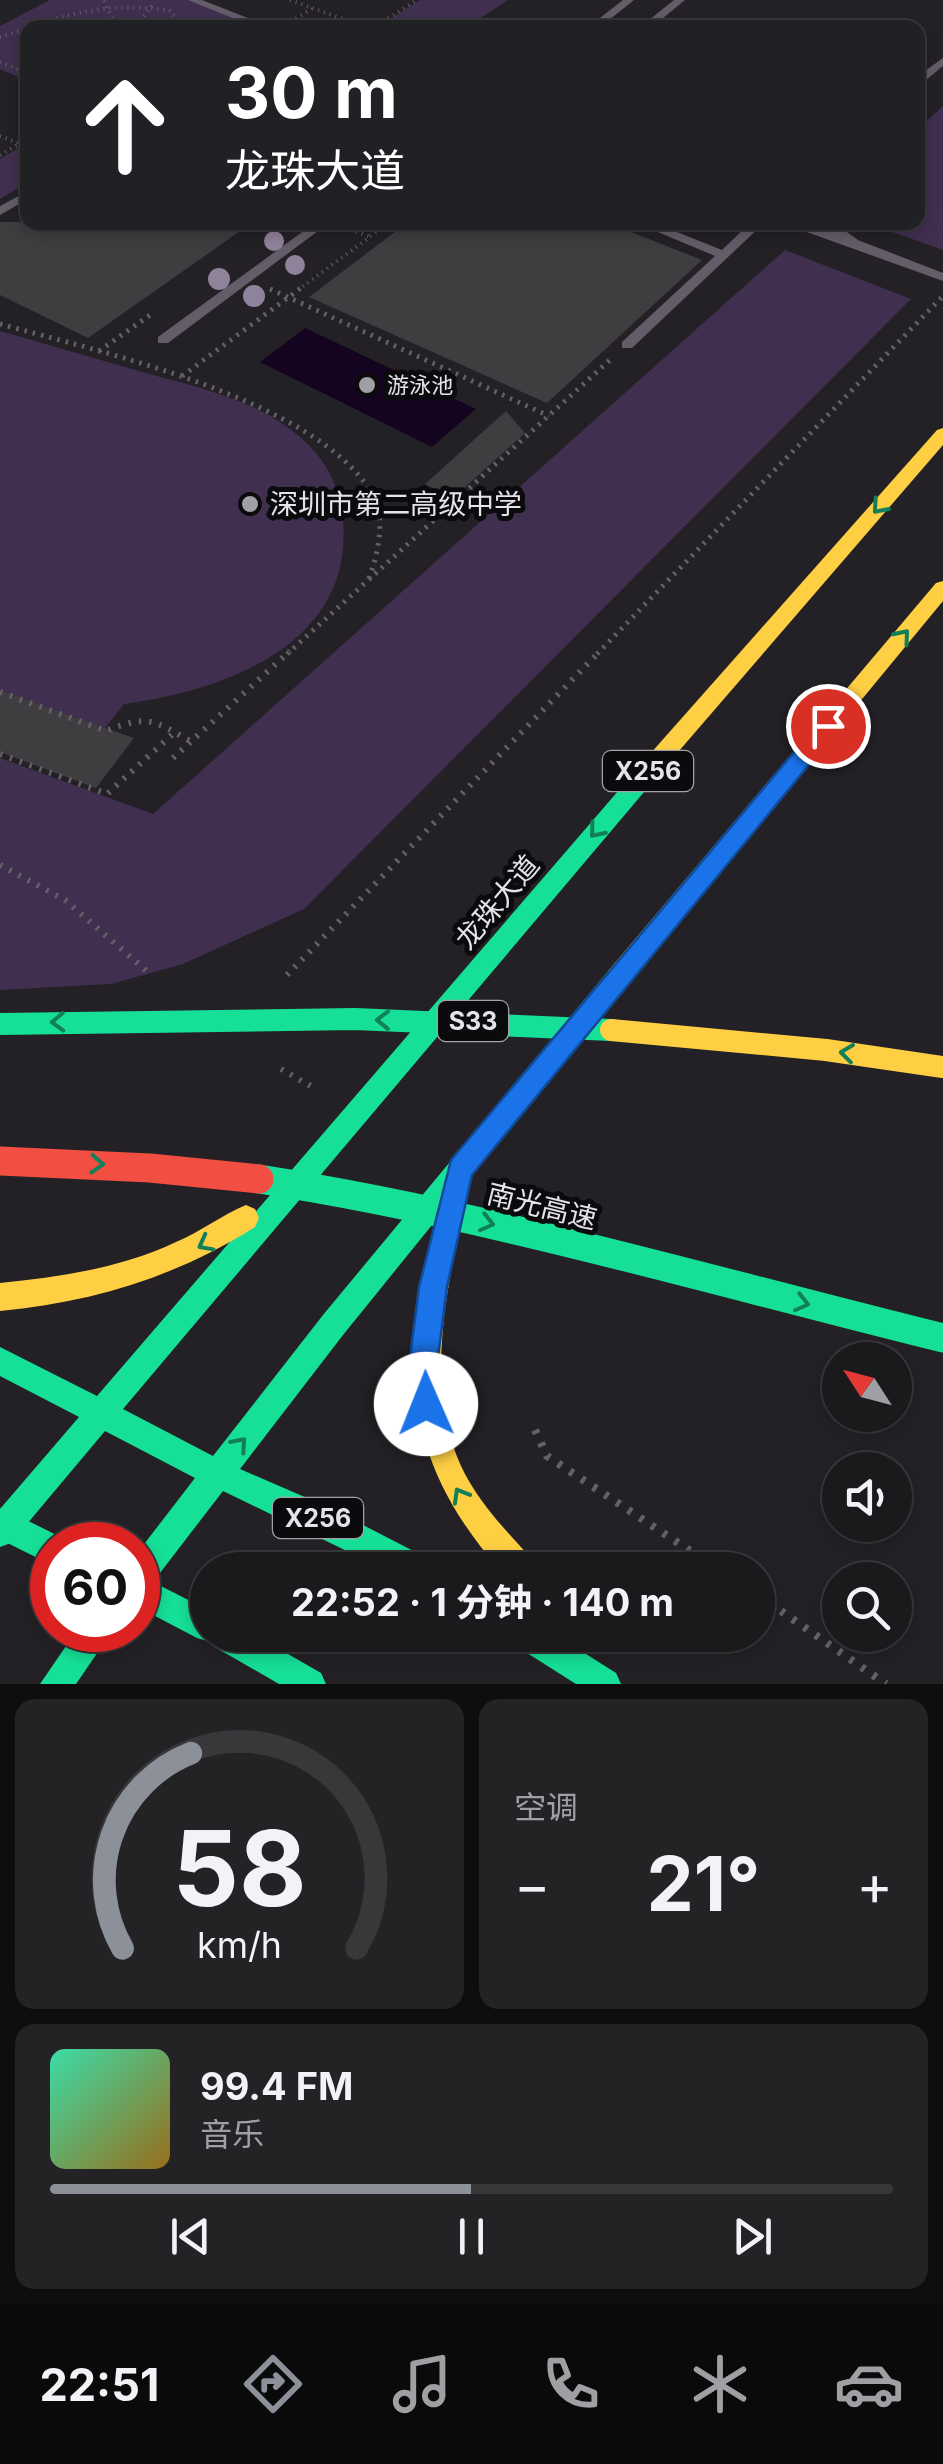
<!DOCTYPE html>
<html lang="zh">
<meta charset="utf-8">
<style>
:root{--surface:#1a191c;--page:#232225;--text:#f1f3f6;--muted:#9fa0a3;--line:#38383b;--accent:#8c9099}
body{margin:0;font-family:Inter,"Noto Sans SC",sans-serif;background:var(--page);color:var(--text);height:100vh;display:flex;flex-direction:column;font-size:38px;white-space:nowrap}
*{box-sizing:border-box;margin:0}
p{font-size:32px;color:var(--muted)}
.icon{flex:none;width:55px;height:55px;fill:none;stroke:currentColor;stroke-width:2;stroke-linecap:round;stroke-linejoin:round}
.map{position:relative;height:1684px;overflow:hidden}
.details{display:flex;flex-direction:column;gap:15px;padding:15px;background:#0e0e0f;flex:1}
.details>*{flex:none}
.guide{position:absolute;left:20px;top:20px;width:905px;height:210px;border-radius:20px;box-shadow:0 5px 15px #0003,0 0 0 2px var(--line);background:#202124;color:#fff;overflow:hidden}
.needle{width:65px;rotate:306deg}
.buttons{position:absolute;left:822px;top:1342px;display:grid;gap:20px}
.buttons a{display:grid;place-items:center;width:90px;height:90px;border-radius:50%;background:var(--surface);box-shadow:0 5px 15px #0003,0 0 0 2px var(--line);font-size:50px}
.speed{position:absolute;left:30px;top:1522px;display:flex;gap:20px;font-size:50px;font-weight:700;text-align:center}
.speed>*{display:grid;place-content:center;width:130px;height:130px;border-radius:50%;background:var(--surface);box-shadow:0 5px 15px #0003,0 0 0 2px var(--line);line-height:1}
.speed .limit{border:15px solid #d22;background:#fff;color:#111}
.pin{position:absolute;display:grid;place-items:center;width:85px;height:85px;color:#fff;margin:-42px;border:5px solid #fff;border-radius:50%;box-shadow:0 2px 10px #0007}
.me{position:absolute;width:110px;margin:-55px;rotate:359deg;stroke-linejoin:round;filter:drop-shadow(0 0 8px #0008)}
.turn{display:flex;align-items:center;gap:35px;height:210px;padding:0 40px;font-size:45px}
.turn .icon{width:130px;height:130px;stroke-width:2.5}
.turn b{display:block;font-size:70px;line-height:85px}
.big{font-size:75px;font-weight:700;line-height:1.1}
.details .tile{flex:1;display:flex;flex-direction:column;justify-content:center;gap:15px;min-width:0;padding:0 35px;border-radius:20px;background:var(--page)}
.details .dial{align-items:center;gap:0}
.dial svg{height:260px;overflow:visible;fill:none;stroke:var(--line);stroke-width:7;stroke-linecap:round;text-anchor:middle}
.dial text{fill:var(--text);stroke:none}
.song{display:flex;align-items:center;gap:30px}
.cover{width:120px;height:120px;border-radius:15px;background:linear-gradient(135deg,hsl(160 70% 55%),hsl(40 70% 35%))}
.played{height:10px;border-radius:5px;background:linear-gradient(90deg,var(--accent) 50%,var(--line) 50%)}
.keys{display:flex;justify-content:space-around;direction:ltr}
.heat{display:flex;justify-content:space-between;align-items:center;font-size:55px;direction:ltr}
.details .tiles{flex:1;display:grid;gap:15px;grid-template-columns:1fr 1fr}
.tile:last-child{grid-column:span 2}
.trip{position:absolute;left:190px;top:1552px;width:585px;height:100px;border-radius:50px;background:var(--surface);box-shadow:0 5px 15px #0003,0 0 0 2px var(--line);font-weight:700;line-height:100px;text-align:center}
.dock{display:flex;height:160px;justify-content:space-around;align-items:center;background:#0a0a0b;color:var(--muted)}
.dock .icon{width:70px;height:70px}
.dock .on{color:var(--accent)}
.dock b{font-size:45px;color:var(--text)}
.map>svg:first-child{display:block}
.green{fill:#402f4f}
.water{fill:#140420}
.building{fill:#3f3d40}
.lines{fill:none;stroke-linecap:round;stroke-linejoin:round}
.path-far3{stroke:#646067;stroke-width:4;stroke-dasharray:1 5;stroke-linecap:butt}
.path-far2{stroke:#646067;stroke-width:5;stroke-dasharray:2.5 6;stroke-linecap:butt}
.path-far1{stroke:#646067;stroke-width:6;stroke-dasharray:2.5 8;stroke-linecap:butt}
.path{stroke:#646067;stroke-width:8;stroke-dasharray:4 10;stroke-linecap:butt}
.lane{fill:#645d69;fill-rule:evenodd}
.fast{fill:#16e098;fill-rule:evenodd}
.slow{fill:#ffcf43;fill-rule:evenodd}
.fast-bridge-far1{stroke:#16e098;stroke-width:22}
.fast-bridge{stroke:#16e098;stroke-width:29}
.slow-bridge{stroke:#ffcf43;stroke-width:22}
.jam-bridge{stroke:#f24e42;stroke-width:29}
.tree{fill:#8f829b}
.oneway{stroke:#118059}
.route{fill:#1a73e8;stroke:#114b97;stroke-width:2.5}
.poi-dot{fill:#a19fa3;stroke:#0b0a0d;stroke-width:4}
.labels{text-anchor:middle;dominant-baseline:central;stroke-width:10;stroke-linejoin:round;paint-order:stroke}
.far-poi-label{font-size:22px;fill:#e5e3e7;stroke:#0b0a0d;text-anchor:start}
.shield{fill:#0b0a0d;stroke:#a4a2a6;stroke-width:2.5}
.shield-label{font-size:25px;font-weight:bold;fill:#e5e3e7}
.poi-label{font-size:28px;fill:#e5e3e7;stroke:#0b0a0d;text-anchor:start}
.street-label{font-size:28px;fill:#e5e3e7;stroke:#0b0a0d}
</style>
<div class="map">
<svg width="943" height="1684" viewBox="0 0 943 1684">
<rect width="100%" height="100%" fill="#232125"/>
<g class="green">
<path d="M50,0h138l72,27 -232,1 -1,53 -27,-12v-43z"/>
<path d="M420,0h88l-41,27h-90z"/>
<path d="M943,106v144l-76,-27 51,-1v-93z"/>
<path d="M27,143v40l-27,16v-40z"/>
<path d="M785,250l126,49 -607,610 -121,55 -72,20 -111,6v-232l153,56z"/>
<path d="M0,331c49,14 97,28 146,42 47,13 101,25 141,54 33,23 53,53 56,94 11,123 -119,170 -219,183l-19,24 -105,-38z"/>
</g>
<path class="water" d="M305,328l171,81 -44,38 -172,-85z"/>
<g class="building">
<path d="M0,222h253l-165,116 -88,-43z"/>
<path d="M408,222h198l96,38 -155,143 -238,-106z"/>
<path d="M506,411l19,22 -72,65 -28,-14z"/>
<path d="M0,690l105,38 29,10 -38,50 -96,-36z"/>
</g>
<g class="lines">
<g class="path-far3">
<path d="M290,0l78,28"/>
<path d="M104,1l8,17 34,10"/>
<path d="M291,22l22,-14"/>
<path d="M137,26l16,-22"/>
<path d="M28,28c45,-17 94,-26 142,-17l15,17"/>
<path d="M373,28l44,-28"/>
<path d="M0,37l28,-9"/>
<path d="M0,62l28,11"/>
<path d="M0,136l28,11"/>
<path d="M0,155l19,-11"/>
<path d="M345,227l25,10"/>
<path d="M298,290l92,-68"/>
</g>
<g class="path-far2">
<path d="M270,289l279,127"/>
<path d="M0,324c101,28 314,75 371,168 16,26 7,63 -3,89"/>
<path d="M99,351l51,-36"/>
<path d="M182,376l119,-88"/>
<path d="M287,654l324,-295"/>
<path d="M597,654l345,-357"/>
</g>
<g class="path-far1">
<path d="M0,692l106,39c44,-17 46,-11 86,11"/>
<path d="M0,754l107,40 68,-62"/>
<path d="M173,758l117,-107"/>
<path d="M0,865l65,35 85,74"/>
<path d="M287,975l313,-324"/>
<path d="M281,1069l33,19"/>
</g>
<g class="path">
<path d="M535,1430l12,26 172,114"/>
<path d="M758,1595l128,89"/>
</g>
<g class="lane">
<path d="M188,0h14l71,28h-16z"/>
<path d="M623,0h11l-35,28h-12z"/>
<path d="M674,0h11l-34,28h-12z"/>
<path d="M943,58v8l-17,14 -3,22 -5,3v-29z"/>
<path d="M28,191v8l-28,16v-9z"/>
<path d="M316,222h14l-162,121h-10v-6z"/>
<path d="M634,222h18l70,28 29,-28h14l-133,126h-10v-6l93,-86z"/>
<path d="M779,222h20l31,10 -12,-10h15l25,18 85,33v8z"/>
</g>
<g class="fast">
<path d="M658,752l8,2 3,6 -3,6 -543,643 90,47 110,-141 286,-345 9,-4 9,4 3,7 -3,7 -284,351 -103,134 90,39 99,51 4,11h-47l-163,-79 -70,91 55,28v25h47l66,38 5,11h-47l-66,-38 -2,-4 -14,-4 -59,-31v-55l57,-74 -90,-47 -94,112 -11,4v-38l79,-92 -79,-41v-29l97,49 553,-642z"/>
<path d="M77,1630h36l-37,54h-36z"/>
<path d="M511,1635h45l60,38 5,11h-45l-60,-38z"/>
</g>
<g class="slow">
<path d="M943,428v17l-277,321h-16l-3,-6 3,-6 287,-324z"/>
<path d="M943,581v20l-316,383 -9,4 -9,-4 -3,-7 3,-7 327,-387z"/>
<path d="M457,1173l9,4 4,9c-21,91 -50,199 -5,288 17,32 43,59 67,85l4,11h-36c-113,-129 -93,-228 -56,-384l4,-9z"/>
<path d="M246,1205l9,4 4,9 -4,9c-79,50 -162,75 -255,84v-28c60,-6 121,-15 176,-41 24,-10 46,-27 70,-37z"/>
</g>
<path class="fast-bridge-far1" d="M0,1024l355,-5 256,11"/>
<g class="fast-bridge">
<path d="M259,1179c232,36 456,103 684,159"/>
<path d="M0,1523l52,26"/>
</g>
<path class="slow-bridge" d="M611,1030l215,20 117,17"/>
<path class="jam-bridge" d="M0,1161l150,7 109,11"/>
</g>
<g class="tree">
<circle cx="274" cy="241" r="10"/>
<circle cx="295" cy="265" r="10"/>
<circle cx="219" cy="279" r="11"/>
<circle cx="254" cy="296" r="11"/>
</g>
<defs><path id="oneway-chevron" d="M-2-3.5L2.5 0L-2 3.5" fill="none" stroke-width="1.6" stroke-linecap="round" stroke-linejoin="round" transform="scale(2.5)"/></defs>
<g class="oneway">
<use href="#oneway-chevron" transform="translate(879 507) rotate(131)"/>
<use href="#oneway-chevron" transform="translate(903 636) rotate(-50)"/>
<use href="#oneway-chevron" transform="translate(596 831) rotate(130)"/>
<use href="#oneway-chevron" transform="translate(383 1020) rotate(-179)"/>
<use href="#oneway-chevron" transform="translate(58 1022) rotate(178)"/>
<use href="#oneway-chevron" transform="translate(847 1053) rotate(-173)"/>
<use href="#oneway-chevron" transform="translate(97 1164) rotate(4)"/>
<use href="#oneway-chevron" transform="translate(487 1223) rotate(14)"/>
<use href="#oneway-chevron" transform="translate(205 1244) rotate(152)"/>
<use href="#oneway-chevron" transform="translate(802 1303) rotate(14)"/>
<use href="#oneway-chevron" transform="translate(240 1444) rotate(-49)"/>
<use href="#oneway-chevron" transform="translate(460 1495) rotate(-120)"/>
</g>
<path class="route" d="M828,718l11,8 -3,6 -364,443 -25,112 -9,70 2,47 -4,10 -10,5 -11,-5 -4,-10 -1,-47 9,-70 32,-127 370,-440z"/>
<g class="poi-dot">
<circle cx="367" cy="385" r="10"/>
<circle cx="250" cy="504" r="10"/>
</g>
<g class="labels">
<g class="far-poi-label">
<text x="387" y="385">游泳池</text>
</g>
<g class="shield">
<rect x="603" y="751" width="90" height="40" rx="8"/>
<rect x="438" y="1001" width="70" height="40" rx="8"/>
<rect x="273" y="1498" width="90" height="40" rx="8"/>
</g>
<g class="shield-label">
<text x="648" y="771">X256</text>
<text x="473" y="1021">S33</text>
<text x="318" y="1518">X256</text>
</g>
<g class="poi-label">
<text x="270" y="504">深圳市第二高级中学</text>
</g>
<g class="street-label">
<text transform="translate(497 902) rotate(-50)">龙珠大道</text>
<text transform="translate(542 1206) rotate(14)">南光高速</text>
</g>
</g>
</svg>
<div class="buttons">
<a><svg class="needle" viewBox="-14 -14 28 28"><path d="M0-13l5 13h-10z" fill="#e53935"/><path d="M0 13l5-13h-10z" fill="#9fa0a3"/></svg></a>
<a><svg class="icon" aria-label="sound" viewBox="0 0 24 24"><path d="M4 9h4l5-4v14l-5-4H4zM17 9q2 3 0 6"/></svg></a>
<a><svg class="icon" aria-label="search" viewBox="0 0 24 24"><circle cx="10" cy="10" r="6"/><path d="M15 15l6 6"/></svg></a>
</div>
<div class="speed"><div class="limit">60</div></div>
<div class="pin" style="left:828px;top:726px;background:#d93025"><svg class="icon" aria-label="arrive" viewBox="0 0 24 24"><path d="M6 21V4h12l-3 4 3 4H6"/></svg></div>
<svg class="me" style="left:426px;top:1404px" viewBox="-20 -20 40 40"><circle r="19" fill="#fff"/><path d="M0-13L10 11 0 6-10 11z" fill="#1a73e8"/></svg>
<div class="trip">22:52 · 1 分钟 · 140 m</div>
<div class="guide">
<div class="turn"><svg class="icon" aria-label="ahead" viewBox="0 0 24 24"><path d="M12 20V5M6 11l6-6 6 6"/></svg><div><b>30 m</b>龙珠大道</div></div>
</div>
</div>
<section class="details">
<div class="tiles">
<div class="tile dial"><svg viewBox="0 0 100 80">
<path d="M14 69A42 42 0 1 1 86 69"/>
<path d="M14 69A42 42 0 0 1 35 9" stroke="#8c9099"/>
<text x="50" y="56" font-size="32" font-weight="700">58</text>
<text x="50" y="72" font-size="11">km/h</text>
</svg></div>
<div class="tile"><p>空调</p>
<div class="heat"><a>−</a><b class="big">21°</b><a>+</a></div>
</div>
<div class="tile">
<div class="song"><i class="cover"></i><div><b>99.4 FM</b><p>音乐</p></div></div>
<div class="played"></div>
<div class="keys"><svg class="icon" aria-label="previous" viewBox="0 0 24 24"><path d="M18 5L8 12l10 7zM5 5v14"/></svg><svg class="icon" aria-label="pause" viewBox="0 0 24 24"><path d="M8 5v14M16 5v14"/></svg><svg class="icon" aria-label="next" viewBox="0 0 24 24"><path d="M6 5l10 7-10 7zM19 5v14"/></svg></div>
</div>
</div>
</section>
<nav class="dock">
<b>22:51</b>
<svg class="icon on" aria-label="directions" viewBox="0 0 24 24"><path d="M12 3l9 9-9 9-9-9zM9 14v-3h6M13 9l2 2-2 2"/></svg>
<svg class="icon" aria-label="music" viewBox="0 0 24 24"><path d="M9 18V5l10-2v13"/><circle cx="6" cy="18" r="3"/><circle cx="16" cy="16" r="3"/></svg>
<svg class="icon" aria-label="phone" viewBox="0 0 24 24"><path d="M5 4h4l2 5-3 2q2 4 5 5l2-3 5 2v4C11 20 4 13 5 4z"/></svg>
<svg class="icon" aria-label="climate" viewBox="0 0 24 24"><path d="M12 3v18M4 7l16 10M4 17L20 7"/></svg>
<svg class="icon" aria-label="car" viewBox="0 0 24 24"><path d="M5 17H2v-5l4-1 3-4h7l3 4 3 1v5h-3M9 17h6M6 11h13"/><circle cx="7" cy="17" r="2"/><circle cx="17" cy="17" r="2"/></svg>
</nav>
